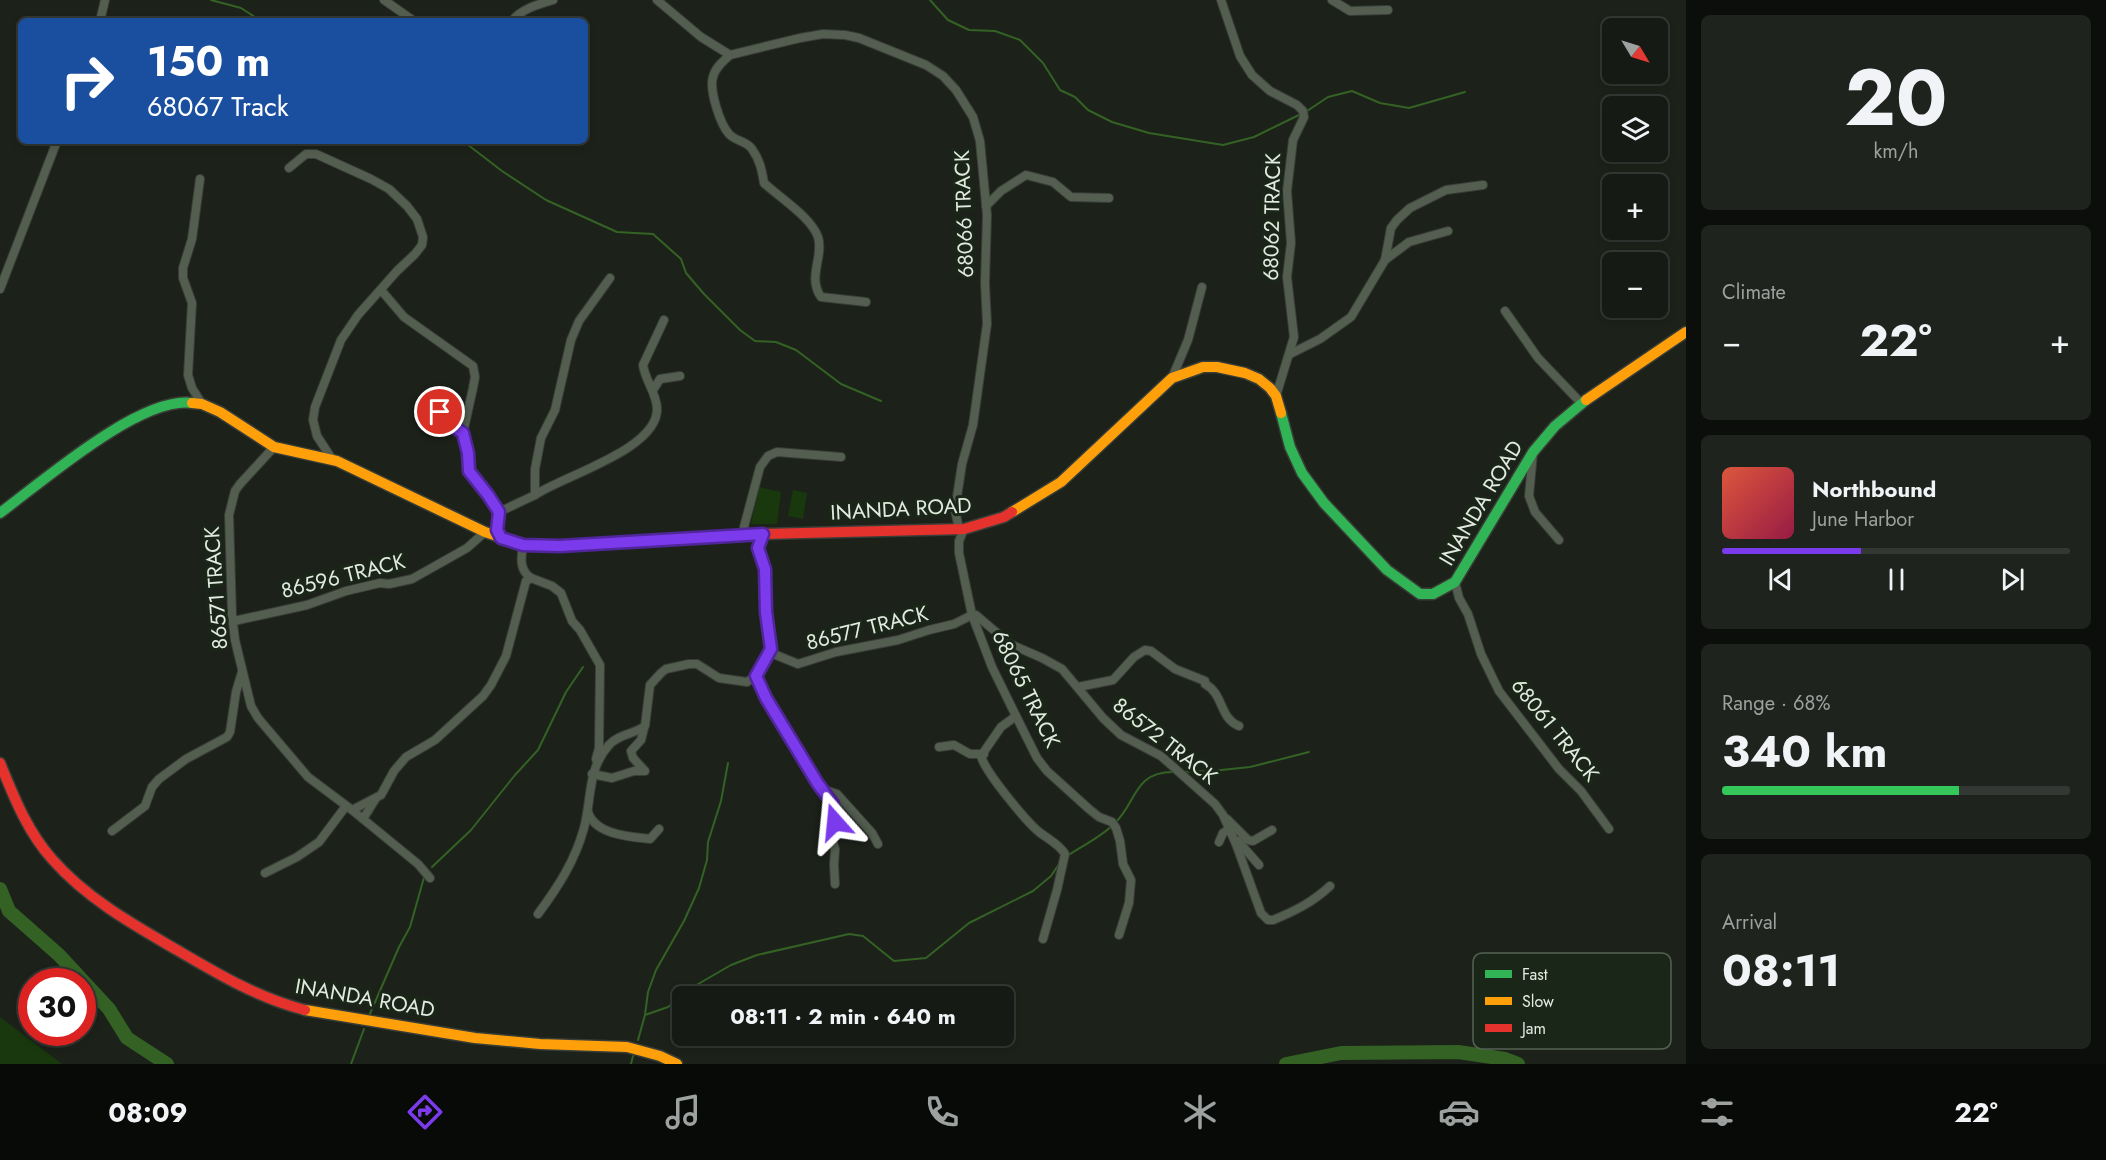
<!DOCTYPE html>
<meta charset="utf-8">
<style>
:root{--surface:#151a14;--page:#1e231d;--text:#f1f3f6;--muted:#9da1a0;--line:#343834;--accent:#7c3aed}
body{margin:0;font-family:Jost,sans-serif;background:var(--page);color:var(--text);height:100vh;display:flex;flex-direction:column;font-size:22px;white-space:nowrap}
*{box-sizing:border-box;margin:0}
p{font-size:20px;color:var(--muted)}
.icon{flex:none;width:33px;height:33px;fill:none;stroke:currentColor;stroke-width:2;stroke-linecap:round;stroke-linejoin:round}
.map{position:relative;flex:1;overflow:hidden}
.details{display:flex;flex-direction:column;gap:15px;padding:15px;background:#0c0e0b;width:420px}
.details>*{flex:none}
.banner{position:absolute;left:18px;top:18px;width:570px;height:126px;border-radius:9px;box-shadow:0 3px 9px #0003,0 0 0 2px var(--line);background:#1a4fa0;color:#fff;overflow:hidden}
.needle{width:39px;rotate:128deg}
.tools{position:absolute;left:1602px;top:18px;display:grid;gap:12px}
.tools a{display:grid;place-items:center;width:66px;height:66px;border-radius:9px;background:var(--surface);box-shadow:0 3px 9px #0003,0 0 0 2px var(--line);font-size:30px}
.speed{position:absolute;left:18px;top:968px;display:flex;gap:12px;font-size:30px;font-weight:700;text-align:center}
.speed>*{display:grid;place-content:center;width:78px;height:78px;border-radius:50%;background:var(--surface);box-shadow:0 3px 9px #0003,0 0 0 2px var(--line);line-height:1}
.speed .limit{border:9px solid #d22;background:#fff;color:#111}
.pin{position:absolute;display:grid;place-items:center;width:51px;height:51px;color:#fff;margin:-26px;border:3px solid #fff;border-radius:50%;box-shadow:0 2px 6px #0007}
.me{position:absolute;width:66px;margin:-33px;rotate:342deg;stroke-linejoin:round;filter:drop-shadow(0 0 4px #0008)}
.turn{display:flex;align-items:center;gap:21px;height:126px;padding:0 30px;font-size:27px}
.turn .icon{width:78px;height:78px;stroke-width:2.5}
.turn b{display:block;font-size:42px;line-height:51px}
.big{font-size:45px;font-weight:700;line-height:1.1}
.details .widget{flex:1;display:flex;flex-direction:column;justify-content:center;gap:9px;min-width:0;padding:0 21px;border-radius:9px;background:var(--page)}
.details .dial{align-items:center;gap:0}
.dial b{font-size:78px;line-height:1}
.song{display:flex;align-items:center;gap:18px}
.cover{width:72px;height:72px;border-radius:9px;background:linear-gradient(135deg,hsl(10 70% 55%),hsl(340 70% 35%))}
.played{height:6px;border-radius:3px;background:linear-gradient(90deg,var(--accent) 40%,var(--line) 40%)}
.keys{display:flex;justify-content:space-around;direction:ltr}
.heat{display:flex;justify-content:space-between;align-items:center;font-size:33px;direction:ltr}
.charge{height:9px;border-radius:4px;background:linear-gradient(90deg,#34c759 68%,var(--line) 0)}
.trip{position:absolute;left:672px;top:986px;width:342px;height:60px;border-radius:9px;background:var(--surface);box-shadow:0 3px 9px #0003,0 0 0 2px var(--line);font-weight:700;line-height:60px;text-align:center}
.tabs{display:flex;height:96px;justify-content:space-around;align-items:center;background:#080a08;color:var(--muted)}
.tabs .icon{width:42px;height:42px}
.tabs .selected{color:var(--accent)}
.tabs b{font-size:27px;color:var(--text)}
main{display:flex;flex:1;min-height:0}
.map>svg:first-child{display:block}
.green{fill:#19380d}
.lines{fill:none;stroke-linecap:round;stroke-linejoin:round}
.stream{stroke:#346225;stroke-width:2}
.river{stroke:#346225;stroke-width:14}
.street-casing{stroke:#393d37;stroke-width:10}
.fast-casing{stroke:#393d37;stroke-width:13}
.slow-casing{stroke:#393d37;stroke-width:13}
.jam-casing{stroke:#393d37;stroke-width:13}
.street{stroke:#535e50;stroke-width:8}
.fast{stroke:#30b455;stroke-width:10}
.slow{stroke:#ff9f0a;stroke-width:10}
.jam{stroke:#e5322d;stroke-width:10}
.route-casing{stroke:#51269a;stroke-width:15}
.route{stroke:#7c3aed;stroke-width:10}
.labels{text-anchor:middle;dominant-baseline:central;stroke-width:6;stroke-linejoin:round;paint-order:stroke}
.street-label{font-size:21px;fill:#e3ebe1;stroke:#1a2617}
.key{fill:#1a2617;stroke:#566154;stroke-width:1.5}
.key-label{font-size:16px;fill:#e3ebe1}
</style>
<main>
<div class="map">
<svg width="1686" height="1064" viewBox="0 0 1686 1064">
<rect width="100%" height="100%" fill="#1c221a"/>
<g class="green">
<path d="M759,487l22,5 -4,32h-26z"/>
<path d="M793,490l14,3 -4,26 -15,-3z"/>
<path d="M0,1017l62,47h-62z"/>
</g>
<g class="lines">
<g class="stream">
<path d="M211,0l30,8 20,13"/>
<path d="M930,0l18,20 21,10 26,1 25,9 23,23 17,27 15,7 13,13 24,12 37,11 74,12 31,-8 47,-23"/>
<path d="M1307,111l21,-14 24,-6 28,12 29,5 56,-16"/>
<path d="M463,141l39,30 44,29 71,32 36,2 28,25 5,14 18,21 36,36 15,11 21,1 20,8 45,34 40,17"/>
<path d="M1182,772l30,-1 38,-4 59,-15"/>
<path d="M1067,856c15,-10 34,-19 47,-32 23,-21 19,-52 59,-52"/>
<path d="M432,867l39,-37 44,-55 23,-25 28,-58 17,-25"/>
<path d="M645,1015l23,-8 25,-20 38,-22 26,-10 92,-21 14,2 31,25 32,-3 43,-35 64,-32 18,-15 8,-12"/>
<path d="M369,1016l30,-69 11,-20 15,-53"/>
<path d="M638,1040l7,-25 3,-23 8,-22 28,-49 15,-33 8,-28 1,-18 13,-41 7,-38"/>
<path d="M351,1064l13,-35"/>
<path d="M631,1064l2,-8"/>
</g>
<g class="river">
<path d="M0,889l9,22 50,44 50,54 18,29 40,26"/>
<path d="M1286,1064l55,-11 117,-1 47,7 13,5"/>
</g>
<defs>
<g id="street">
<path d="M384,0l30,21"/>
<path d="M657,0l44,37 29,18 70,-17 23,-4 22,1 14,3 67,27 17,11 13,14 17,27 7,24 7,74 -2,68 2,41 -14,101 -11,39 -7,46 4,19"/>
<path d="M1221,0l19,56 12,19 18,16 27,14 6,6 1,6 -11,23 -6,51 4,52 -4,34 7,60 -18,59"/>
<path d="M1332,0l18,11 38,-1"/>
<path d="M100,21l5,-21"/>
<path d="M512,21c9,-12 27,-17 41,-21"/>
<path d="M730,55c-7,6 -15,13 -17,22 -4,13 7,47 16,57 6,7 18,7 23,15 8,11 10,22 12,34 16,15 47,34 54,54 6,20 -11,40 3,60l45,5"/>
<path d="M289,168l17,-14h10l55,25 18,10 18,17 10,13 6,18 -1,8 -7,9 -18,17 -39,44 -17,25 -26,67 -2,13 4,16 15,23 4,2"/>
<path d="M200,179l-8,60 -9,29v10l9,25 -4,72 4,13 10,16"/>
<path d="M986,206l15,-15 25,-16 27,7 18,15 38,1"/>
<path d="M1385,260l24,-18 39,-11"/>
<path d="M0,289l57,-148"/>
<path d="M381,290l23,27 69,49 2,11 -2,11 -10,45 5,20 1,18 19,24 11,17 -2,18 4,8"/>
<path d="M1505,311l33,47 43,45"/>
<path d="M1290,354l30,-15 31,-22 34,-57 6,-32 6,-8 13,-12 36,-18 37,-5"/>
<path d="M1172,378l16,-38 14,-53"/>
<path d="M653,390l7,-11 20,-3"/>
<path d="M430,406c13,8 20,20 33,27"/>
<path d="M274,447l-34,37 -5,7 -6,24 3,100 3,25 16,66 7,12 50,59 44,33 66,54 12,14"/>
<path d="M1533,453l-4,43 6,16 24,28"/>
<path d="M535,495c30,-20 124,-46 122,-87 -1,-16 -12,-28 -14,-43l21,-45"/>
<path d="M499,512l36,-17v-26l6,-31 14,-28 16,-70 8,-19 31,-43"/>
<path d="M964,529l-5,12v12l13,62 20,52 24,49 21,42 10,13 42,38 10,8 13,5 4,6 4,13 3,23 8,16 -2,23 -10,32"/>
<path d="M746,536l-2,-9 16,-60 8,-11 9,-4 64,5"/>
<path d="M531,578l21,8 9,7 11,28 8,9 20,35 -1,83 -3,11"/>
<path d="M1455,582l4,16 9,16 13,40 18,37 60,78 22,22 28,38"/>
<path d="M234,621l73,-16 39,-14 34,-8 9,1 23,-5 55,-31 18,-16"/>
<path d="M771,653l27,11 38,-12 62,-12 31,-10 25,-6 18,-9h4l34,29 32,14 20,11 41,49 18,17 40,21 54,48 8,11 13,29 25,69 7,7h5c22,-9 40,-18 57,-34"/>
<path d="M756,676l10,22 69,110v14l-4,14 4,13 -1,16 1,19"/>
<path d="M1078,687l35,-7 21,-23 11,-7 6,1 24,18 30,12v3c19,10 14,34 34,42"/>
<path d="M1016,716l-15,11 -20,29c4,16 45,65 58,76 9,7 20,12 26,22l-8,36 -14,49"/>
<path d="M939,747l15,-2 16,9h14"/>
<path d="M592,774l20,4 22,-7h11l-12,-13 -2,-7 10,-11 3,-12"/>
<path d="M822,789l15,5 35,39 6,11"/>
<path d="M352,810l29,-15 13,-24 12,-14 29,-17 48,-44 8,-11 15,-29 20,-75 5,-3c-12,-8 -10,-20 -8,-33"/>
<path d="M588,812c7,23 43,25 62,27l9,-10"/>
<path d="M363,819l13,-21"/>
<path d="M1227,819l21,21 5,1 19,-11"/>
<path d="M112,831l33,-25 7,-19 7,-8 27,-20 41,-22 3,-5 6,-40 6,-20"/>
<path d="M1238,841l21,24"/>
<path d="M1219,842l4,-9 6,-4 2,2"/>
<path d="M265,873l32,-16 22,-15 27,-36"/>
<path d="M538,914c20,-27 37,-53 46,-86 8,-29 3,-59 25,-83 9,-11 26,-11 36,-19l5,-41 11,-12 5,-4 23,-5h8l22,14 28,4 9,-6 15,-27 -5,-37 -1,-43 -7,-21 5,-14"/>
</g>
<g id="fast">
<path d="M1281,413l9,34 12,26 22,30 63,67 33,24h13l22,-12 78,-130 22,-26 31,-26"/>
<path d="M0,513c42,-31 140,-117 192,-110"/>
</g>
<g id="slow">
<path d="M1586,400l100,-68"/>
<path d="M192,403l10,1 18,8 54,35 63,14 148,71 38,13h12"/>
<path d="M1012,512l49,-30 111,-104 31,-11h14l28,6 14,6 11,9 6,8 5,17"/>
<path d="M305,1010l170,28 65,6 87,3 33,9 17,8"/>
</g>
<g id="jam">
<path d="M535,545l25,1 203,-12 201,-5 40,-12 8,-5"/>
<path d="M0,763c14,34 27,68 52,96 34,39 80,65 125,91 41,24 81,48 128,60"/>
</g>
</defs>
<use href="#street" class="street-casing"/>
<use href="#fast" class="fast-casing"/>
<use href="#slow" class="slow-casing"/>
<use href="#jam" class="jam-casing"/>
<use href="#street" class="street"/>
<use href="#fast" class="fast"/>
<use href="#slow" class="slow"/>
<use href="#jam" class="jam"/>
</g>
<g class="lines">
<defs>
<path id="route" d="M440,412l11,13 12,8 5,20 1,18 19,24 11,17 -2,18 4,8 22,7 37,1 203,-12 -5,14 7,21 1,43 5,37 -15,27 10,22 52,86 15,20 2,18"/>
</defs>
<use href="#route" class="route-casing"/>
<use href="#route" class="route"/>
</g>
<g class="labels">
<g class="street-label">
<text transform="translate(964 214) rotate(-92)">68066 TRACK</text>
<text transform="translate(1272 217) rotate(-89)">68062 TRACK</text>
<text transform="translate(1481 503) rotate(-59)">INANDA ROAD</text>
<text transform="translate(901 509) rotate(-3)">INANDA ROAD</text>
<text transform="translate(343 576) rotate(-14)">86596 TRACK</text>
<text transform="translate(216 588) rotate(-94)">86571 TRACK</text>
<text transform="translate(867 628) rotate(-14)">86577 TRACK</text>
<text transform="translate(1026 689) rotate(64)">68065 TRACK</text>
<text transform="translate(1555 730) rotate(51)">68061 TRACK</text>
<text transform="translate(1165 741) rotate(38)">86572 TRACK</text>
<text transform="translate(365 998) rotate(10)">INANDA ROAD</text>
</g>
</g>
<rect x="1473" y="953" width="198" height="96" rx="9" class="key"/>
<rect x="1485" y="970" width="27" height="8" fill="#30b455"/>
<rect x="1485" y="997" width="27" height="8" fill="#ff9f0a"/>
<rect x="1485" y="1024" width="27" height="8" fill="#e5322d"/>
<g class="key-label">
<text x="1522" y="980">Fast</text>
<text x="1522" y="1007">Slow</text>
<text x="1522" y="1034">Jam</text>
</g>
</svg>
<div class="tools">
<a><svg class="needle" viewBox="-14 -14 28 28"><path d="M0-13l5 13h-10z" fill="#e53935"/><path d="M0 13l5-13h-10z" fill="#9da1a0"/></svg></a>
<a><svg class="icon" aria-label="layers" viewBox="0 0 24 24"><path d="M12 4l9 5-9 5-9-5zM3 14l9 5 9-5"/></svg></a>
<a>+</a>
<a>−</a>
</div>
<div class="speed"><div class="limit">30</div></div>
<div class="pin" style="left:440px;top:412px;background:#d93025"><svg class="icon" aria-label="arrive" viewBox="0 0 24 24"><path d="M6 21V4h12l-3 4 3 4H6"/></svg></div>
<svg class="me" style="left:835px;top:822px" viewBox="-20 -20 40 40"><path d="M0-17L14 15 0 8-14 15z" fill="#7c3aed" stroke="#fff" stroke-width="4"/></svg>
<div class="trip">08:11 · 2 min · 640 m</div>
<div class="banner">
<div class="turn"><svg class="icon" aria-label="right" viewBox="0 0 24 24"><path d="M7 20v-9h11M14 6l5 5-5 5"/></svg><div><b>150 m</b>68067 Track</div></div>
</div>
</div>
<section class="details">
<div class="widget dial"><b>20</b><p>km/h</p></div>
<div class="widget"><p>Climate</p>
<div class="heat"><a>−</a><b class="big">22°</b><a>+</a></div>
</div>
<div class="widget">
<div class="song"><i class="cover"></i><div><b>Northbound</b><p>June Harbor</p></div></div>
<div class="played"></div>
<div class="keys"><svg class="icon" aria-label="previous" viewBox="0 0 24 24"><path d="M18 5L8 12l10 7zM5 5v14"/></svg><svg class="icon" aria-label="pause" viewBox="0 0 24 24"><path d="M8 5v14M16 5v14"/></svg><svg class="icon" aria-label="next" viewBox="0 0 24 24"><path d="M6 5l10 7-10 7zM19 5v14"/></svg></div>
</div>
<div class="widget"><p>Range · 68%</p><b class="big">340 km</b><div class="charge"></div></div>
<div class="widget"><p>Arrival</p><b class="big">08:11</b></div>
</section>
</main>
<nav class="tabs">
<b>08:09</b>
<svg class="icon selected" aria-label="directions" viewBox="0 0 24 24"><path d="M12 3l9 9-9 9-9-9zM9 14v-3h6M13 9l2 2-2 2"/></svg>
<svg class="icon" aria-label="music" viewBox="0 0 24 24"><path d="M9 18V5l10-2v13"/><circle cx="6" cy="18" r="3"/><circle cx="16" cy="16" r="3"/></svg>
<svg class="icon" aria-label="phone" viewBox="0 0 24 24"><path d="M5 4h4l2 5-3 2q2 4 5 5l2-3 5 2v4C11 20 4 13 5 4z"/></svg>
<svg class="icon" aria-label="climate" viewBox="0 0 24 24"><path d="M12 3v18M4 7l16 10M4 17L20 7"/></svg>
<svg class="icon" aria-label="car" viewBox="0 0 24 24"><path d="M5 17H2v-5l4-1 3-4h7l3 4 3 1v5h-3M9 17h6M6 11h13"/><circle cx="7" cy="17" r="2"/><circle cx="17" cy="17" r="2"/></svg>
<svg class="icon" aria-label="filters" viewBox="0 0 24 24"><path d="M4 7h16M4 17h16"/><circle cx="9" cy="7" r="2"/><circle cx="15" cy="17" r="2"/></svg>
<b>22°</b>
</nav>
